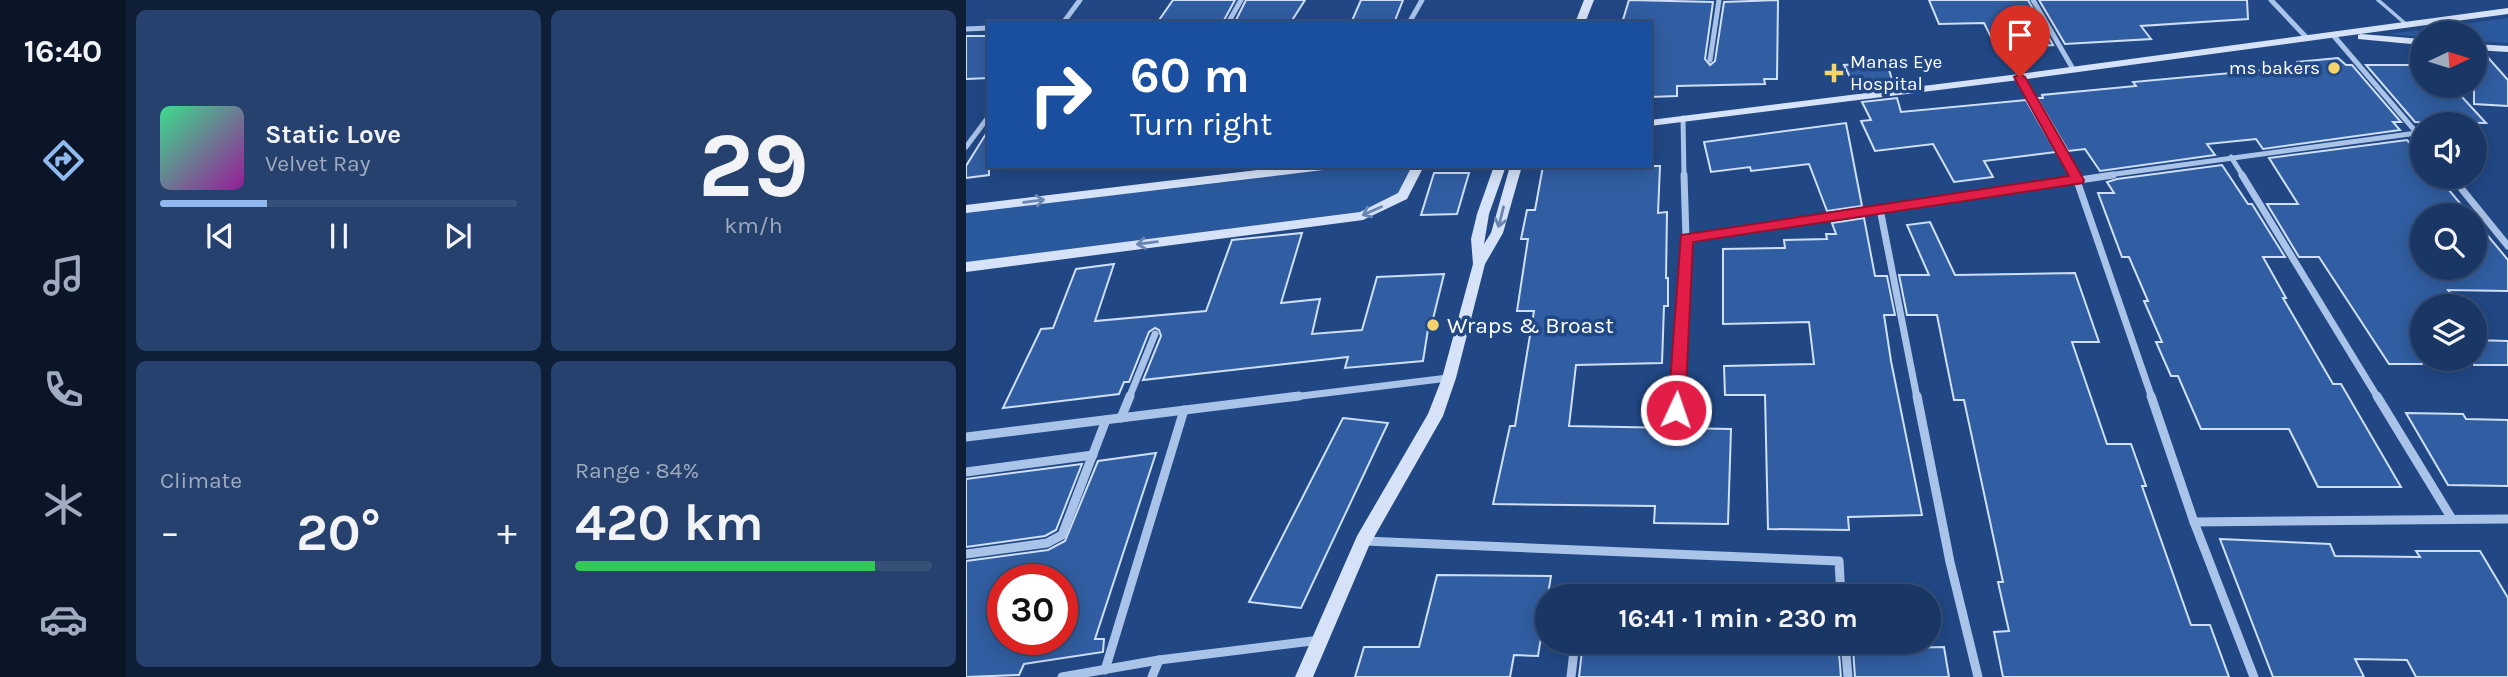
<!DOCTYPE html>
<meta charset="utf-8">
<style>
:root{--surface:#193664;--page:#26416d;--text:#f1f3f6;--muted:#9fabbf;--line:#375078;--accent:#90b9f0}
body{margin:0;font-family:Karla,sans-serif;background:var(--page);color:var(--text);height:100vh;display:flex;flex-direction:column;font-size:26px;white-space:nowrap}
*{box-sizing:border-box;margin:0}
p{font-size:23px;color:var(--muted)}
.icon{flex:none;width:38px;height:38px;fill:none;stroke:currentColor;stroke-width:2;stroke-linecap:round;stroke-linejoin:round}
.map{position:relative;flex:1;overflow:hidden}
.panel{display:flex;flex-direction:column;gap:10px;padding:10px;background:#0e1e37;width:840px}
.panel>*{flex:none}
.top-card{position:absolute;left:21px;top:21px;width:665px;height:147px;border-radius:0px;box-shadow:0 4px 18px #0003,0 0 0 2px var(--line);background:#1a4fa0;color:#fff;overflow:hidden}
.needle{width:46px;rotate:86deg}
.controls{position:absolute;left:1444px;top:21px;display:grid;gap:14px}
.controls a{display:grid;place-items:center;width:77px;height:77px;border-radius:50%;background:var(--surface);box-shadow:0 4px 18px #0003,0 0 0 2px var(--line);font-size:35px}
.speed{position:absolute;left:21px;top:564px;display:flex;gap:14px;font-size:35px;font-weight:700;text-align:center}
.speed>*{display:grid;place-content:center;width:91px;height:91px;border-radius:50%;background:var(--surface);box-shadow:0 4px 18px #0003,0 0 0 2px var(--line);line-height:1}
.speed .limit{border:10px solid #d22;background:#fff;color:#111}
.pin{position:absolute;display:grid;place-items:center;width:60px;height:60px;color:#fff;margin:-72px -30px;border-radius:50% 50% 50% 0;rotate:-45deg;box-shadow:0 0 7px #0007}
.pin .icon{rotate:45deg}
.me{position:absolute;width:77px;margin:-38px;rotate:3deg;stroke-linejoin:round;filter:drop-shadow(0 0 5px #0008)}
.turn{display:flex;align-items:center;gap:24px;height:147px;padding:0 28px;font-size:32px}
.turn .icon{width:91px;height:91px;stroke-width:2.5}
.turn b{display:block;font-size:49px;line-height:60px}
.big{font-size:52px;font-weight:700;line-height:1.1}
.panel .widget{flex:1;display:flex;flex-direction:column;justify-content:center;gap:10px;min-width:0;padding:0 24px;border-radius:10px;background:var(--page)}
.panel .dial{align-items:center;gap:0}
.dial b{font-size:91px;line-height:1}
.song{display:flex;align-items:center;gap:21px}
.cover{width:84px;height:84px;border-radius:10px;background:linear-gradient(135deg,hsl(150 70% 55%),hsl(300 70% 35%))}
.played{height:7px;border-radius:4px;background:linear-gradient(90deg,var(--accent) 30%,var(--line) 30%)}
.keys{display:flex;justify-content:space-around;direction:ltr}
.heat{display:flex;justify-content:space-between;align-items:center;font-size:38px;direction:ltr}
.charge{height:10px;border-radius:5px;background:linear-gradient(90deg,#34c759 84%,var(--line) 0)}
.panel .tiles{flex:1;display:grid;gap:10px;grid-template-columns:repeat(2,1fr)}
.trip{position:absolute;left:569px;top:584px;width:406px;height:70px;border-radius:35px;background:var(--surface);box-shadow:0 4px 18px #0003,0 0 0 2px var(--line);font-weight:700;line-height:70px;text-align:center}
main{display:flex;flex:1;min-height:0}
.dock{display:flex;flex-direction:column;width:126px;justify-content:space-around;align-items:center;background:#0a1628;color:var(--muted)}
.dock .icon{width:49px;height:49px}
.dock .on{color:var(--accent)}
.dock b{font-size:32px;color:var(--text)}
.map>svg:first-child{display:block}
.green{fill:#2b599d}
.building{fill:#315ea2;stroke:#cedff7;stroke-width:2;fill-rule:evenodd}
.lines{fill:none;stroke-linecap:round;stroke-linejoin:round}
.lane{stroke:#aac4e9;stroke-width:3.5}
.street-far2{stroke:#aac4e9;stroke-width:5}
.street-far1{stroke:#aac4e9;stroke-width:7}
.street{stroke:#aac4e9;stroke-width:9}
.secondary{fill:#d5e2f7;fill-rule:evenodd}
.oneway{stroke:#6986b3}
.route{fill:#e11d48;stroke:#92132f;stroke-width:2}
.poi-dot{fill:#f5d46c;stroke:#214885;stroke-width:2.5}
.labels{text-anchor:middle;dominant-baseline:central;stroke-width:7;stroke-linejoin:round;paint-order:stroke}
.far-poi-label{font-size:19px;fill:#fff;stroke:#214885;text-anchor:start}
.poi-label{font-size:23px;fill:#fff;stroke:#214885;text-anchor:start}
</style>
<main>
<nav class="dock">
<b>16:40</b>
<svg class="icon on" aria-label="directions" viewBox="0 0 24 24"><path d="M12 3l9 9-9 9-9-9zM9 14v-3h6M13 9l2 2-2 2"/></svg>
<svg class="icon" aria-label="music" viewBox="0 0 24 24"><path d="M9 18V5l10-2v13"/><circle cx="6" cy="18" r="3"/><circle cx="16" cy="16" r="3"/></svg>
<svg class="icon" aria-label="phone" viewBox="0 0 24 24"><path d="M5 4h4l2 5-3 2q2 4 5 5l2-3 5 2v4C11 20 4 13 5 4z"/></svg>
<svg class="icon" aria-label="climate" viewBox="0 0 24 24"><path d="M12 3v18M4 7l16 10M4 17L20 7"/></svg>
<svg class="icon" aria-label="car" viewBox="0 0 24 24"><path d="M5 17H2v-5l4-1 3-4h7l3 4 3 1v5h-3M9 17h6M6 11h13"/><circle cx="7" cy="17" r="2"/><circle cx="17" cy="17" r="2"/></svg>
</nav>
<section class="panel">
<div class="tiles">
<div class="widget">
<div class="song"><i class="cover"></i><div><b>Static Love</b><p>Velvet Ray</p></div></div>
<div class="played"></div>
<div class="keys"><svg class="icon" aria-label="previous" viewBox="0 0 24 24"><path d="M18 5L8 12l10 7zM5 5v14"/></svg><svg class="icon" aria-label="pause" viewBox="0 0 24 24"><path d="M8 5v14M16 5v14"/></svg><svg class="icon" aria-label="next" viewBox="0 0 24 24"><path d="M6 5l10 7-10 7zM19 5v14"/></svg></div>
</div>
<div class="widget dial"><b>29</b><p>km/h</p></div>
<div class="widget"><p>Climate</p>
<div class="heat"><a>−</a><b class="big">20°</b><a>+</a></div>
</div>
<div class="widget"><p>Range · 84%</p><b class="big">420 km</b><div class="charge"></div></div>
</div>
</section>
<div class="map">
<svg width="1542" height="677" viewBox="0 0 1542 677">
<rect width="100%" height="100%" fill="#214885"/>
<g class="green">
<path d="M1542,18v25l-33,-2 -1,-8h-52v4l-33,-3z"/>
<path d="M357,166h95l-15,30 -40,20 -397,51v-58z"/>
</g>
<g class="building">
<path d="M207,0h62l-12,22 -66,1z"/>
<path d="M280,0h59l-14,22h-56z"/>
<path d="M395,0h42l-9,23h-43z"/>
<path d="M663,0l84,2 -8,57 5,6 5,-4 9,-59 54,-2 -1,79h-13l1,5 -88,2v10l-27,1v-74h-28z"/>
<path d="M963,0h99l25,45 -56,4 -13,-26 -45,1z"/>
<path d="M1073,0h208l1,19 -107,7 10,13 -86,5z"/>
<path d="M0,36h23v42l-23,1z"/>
<path d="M1508,53h10l24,27v26l-34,-2z"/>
<path d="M1372,58l8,7h6l49,57h-8l7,8 -137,19 -7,-10 -49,5 8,11 -115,16 -15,-22 -17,2 -31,-53h6l-1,-3 94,-9 -3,-4 164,-15v-5z"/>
<path d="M920,59l8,28 -37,5 -13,-27 17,-1 -1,-4z"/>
<path d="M1400,65h56v21h30l34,37 -71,-1z"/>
<path d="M931,98l4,14 125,-12 30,52 -72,9 9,16 -39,5 -21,-38 -58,7 -14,-30 10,-1 -9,-18z"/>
<path d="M880,123l16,83 -35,5 -18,-47 -58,7 -1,-4 -39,5 -7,-30z"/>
<path d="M23,129v46l-23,3v-12z"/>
<path d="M1441,140l15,17v20h16l32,38h-48v53h52v-49l34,41v31l-60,-1 12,16h-38v58h-33l-70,-107h-20l-32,-53h31l-29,-46z"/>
<path d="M1256,165l26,39h4l33,53h-22l23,41h-3l50,86h8l60,103h-83l-29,-58h-88l-23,-53h-7l-15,-34h6l-18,-41h4l-19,-44h-7l-24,-64h16l-7,-11 10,-3z"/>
<path d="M577,166h117l-2,47 9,-1 -1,66h2v28h-4l-2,57 -86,2 -7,61 162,3 -3,95 -74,-1 1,-17 -162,-2 17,-78h5l19,-115h-17l11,-72h-7l6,-29h8z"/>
<path d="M468,173h35l-12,41 -36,1z"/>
<path d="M898,218l11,58h12l8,39h-11l7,46 31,154 -74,2 1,13 -81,-1 -3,-134h-40l-1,-29 90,-2 -5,-42 -86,2v-75l62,-1 -1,-8 43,-1 -1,-5h10l-4,-11z"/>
<path d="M964,222l25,53 120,-2 24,69h-27l35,102h24l15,42h-4l49,139h19l19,52h-226l-9,-45 15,-1 -11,-49h5l-39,-182h-10l-17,-85h-30l-8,-40h30l-22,-50z"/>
<path d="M336,233l-21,70 39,-4 -8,35 50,-4 15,-53 67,-3 -12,49h-3l-6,38 -78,7 3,-11 -205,23 18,-44 -2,-6 -4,-2 -6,4 -20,50h-5l-5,12 -116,14 38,-79 12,-1 23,-59 38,-5 -19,57 111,-10 26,-71z"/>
<path d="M1508,340l34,1v24h-34z"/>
<path d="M1440,413l57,1 3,5 42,1v66l-60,-1z"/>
<path d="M377,418l45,5 -87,185 -52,-6z"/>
<path d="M190,453l-61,186h9l-1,13 -79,12 -5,11 -53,2v-116l82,-11 17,-9 33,-80zM37,579h59v60h-59z"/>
<path d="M116,464l-26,66 -11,6 -79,11v-68z"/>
<path d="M1254,539l110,5 5,12 85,1 -4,-6h64l28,47v79h-92l-9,-17 -52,-1 9,18h-91z"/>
<path d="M471,575l114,1 -13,80 -24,-1 -4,22h-155l9,-30h55z"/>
<path d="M617,642h255l3,35h-262z"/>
<path d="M978,647l5,30h-94l-2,-28z"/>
</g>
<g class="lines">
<path class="lane" d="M1412,0l29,25"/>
<g class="street-far2">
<path d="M1067,0l40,69"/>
<path d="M1305,0l35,37"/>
<path d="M97,23l17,-23"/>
<path d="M262,23l13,-23"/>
<path d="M443,23l13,-23"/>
<path d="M0,29l23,-1"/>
<path d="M1367,35l89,104"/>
<path d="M744,60l9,-60"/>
<path d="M1053,77l57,99"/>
<path d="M717,118l1,58"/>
<path d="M0,147l23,-31"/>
<path d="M1265,157l12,19"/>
<path d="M1135,176l316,-43"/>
</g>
<g class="street-far1">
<path d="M1109,175l77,223"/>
<path d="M1276,175l136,223"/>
<path d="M1486,177l56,69"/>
<path d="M914,209l37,189"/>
<path d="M720,238l427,-63"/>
<path d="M163,398l26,-64"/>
<path d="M319,398l163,-20"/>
<path d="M711,398l9,-160 -2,-63"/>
</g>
<g class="street">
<path d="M951,396l33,166 28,115"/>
<path d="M1185,396l43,126 60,155"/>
<path d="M1411,396l75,123"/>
<path d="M710,410l1,-14"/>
<path d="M155,418l9,-22"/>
<path d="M0,437l333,-41"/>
<path d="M0,472l127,-17"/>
<path d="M1228,522l314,-3"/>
<path d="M398,541l475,20 2,36"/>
<path d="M0,554l81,-11 15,-8 44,-115"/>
<path d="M879,642l3,35"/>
<path d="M139,670l79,-260"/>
<path d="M96,677l97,-17 161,-20"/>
<path d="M186,677l7,-17"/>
<path d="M605,677l4,-35"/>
</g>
<g class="secondary">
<path d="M618,0h10l-9,23h-10z"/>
<path d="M1542,8v6l-489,66 -369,46v-6l369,-46z"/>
<path d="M1395,34l61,5v6l-64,-6v-4z"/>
<path d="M1508,44l34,2v6l-34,-2z"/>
<path d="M324,166h39l-6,4 -357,43v-8z"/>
<path d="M446,166h12l-17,33 -44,21 -397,52v-10l394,-50 38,-19z"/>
<path d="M528,166h12l-17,48 -5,30 7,-11 19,-67h12l-19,67 -18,31 -29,114 -13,38 -74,130 -56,131h-18l62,-141 71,-122 14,-36 31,-114 -2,-25 6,-25z"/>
</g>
</g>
<defs><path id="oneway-shaft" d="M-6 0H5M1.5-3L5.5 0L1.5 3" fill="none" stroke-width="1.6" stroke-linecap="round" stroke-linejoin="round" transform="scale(1.75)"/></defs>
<g class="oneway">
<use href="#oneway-shaft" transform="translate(68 201) rotate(-7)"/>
<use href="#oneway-shaft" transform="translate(406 211) rotate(156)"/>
<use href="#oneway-shaft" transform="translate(535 217) rotate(104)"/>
<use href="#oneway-shaft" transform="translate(181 243) rotate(173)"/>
</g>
<path class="route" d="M1054,74l5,3 59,103 -1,3 -390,59 -8,168 -3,5h-12l-2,-5 13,-175 388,-59 -55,-99z"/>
<g class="poi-dot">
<circle cx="1368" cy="68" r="7"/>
<path d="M864.5 62.5h7v7h7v7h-7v7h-7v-7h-7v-7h7z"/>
<circle cx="467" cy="325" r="7"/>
</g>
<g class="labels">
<g class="far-poi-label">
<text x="884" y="62">Manas Eye<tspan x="884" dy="22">Hospital</tspan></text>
<text x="1354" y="68" text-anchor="end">ms bakers</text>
</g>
<g class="poi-label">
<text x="481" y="325">Wraps &amp; Broast</text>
</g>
</g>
</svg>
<div class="controls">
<a><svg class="needle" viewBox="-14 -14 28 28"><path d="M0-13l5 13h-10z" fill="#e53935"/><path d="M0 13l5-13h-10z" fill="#9fabbf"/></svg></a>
<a><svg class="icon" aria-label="sound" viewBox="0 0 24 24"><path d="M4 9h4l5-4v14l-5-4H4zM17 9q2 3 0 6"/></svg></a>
<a><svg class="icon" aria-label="search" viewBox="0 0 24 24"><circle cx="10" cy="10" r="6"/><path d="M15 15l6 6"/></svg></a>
<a><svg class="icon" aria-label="layers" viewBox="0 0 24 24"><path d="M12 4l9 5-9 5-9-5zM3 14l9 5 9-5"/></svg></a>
</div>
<div class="speed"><div class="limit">30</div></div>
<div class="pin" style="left:1054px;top:77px;background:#d93025"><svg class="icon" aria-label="arrive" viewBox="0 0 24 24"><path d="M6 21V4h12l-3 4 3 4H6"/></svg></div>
<svg class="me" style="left:710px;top:410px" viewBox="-20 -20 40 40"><circle r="17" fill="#e11d48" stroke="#fff" stroke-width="3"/><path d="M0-11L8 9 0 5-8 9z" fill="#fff"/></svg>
<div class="trip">16:41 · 1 min · 230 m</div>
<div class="top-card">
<div class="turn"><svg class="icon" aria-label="right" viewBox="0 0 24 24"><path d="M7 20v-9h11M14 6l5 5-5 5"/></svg><div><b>60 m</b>Turn right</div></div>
</div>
</div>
</main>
